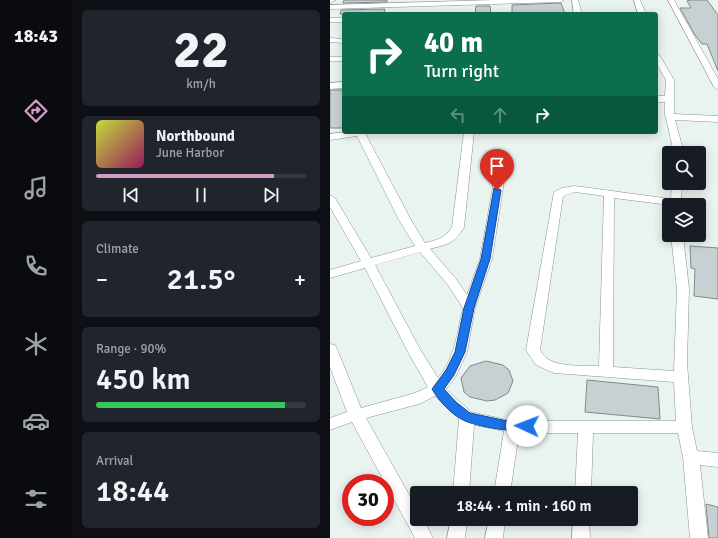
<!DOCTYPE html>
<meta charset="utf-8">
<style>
:root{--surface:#171b24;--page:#20242c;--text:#f1f3f6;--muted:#9ea1a6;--line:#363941;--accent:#cf9cc5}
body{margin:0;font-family:Signika,sans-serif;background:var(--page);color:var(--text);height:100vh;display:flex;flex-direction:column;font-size:15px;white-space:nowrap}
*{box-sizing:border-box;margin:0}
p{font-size:13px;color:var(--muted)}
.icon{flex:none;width:22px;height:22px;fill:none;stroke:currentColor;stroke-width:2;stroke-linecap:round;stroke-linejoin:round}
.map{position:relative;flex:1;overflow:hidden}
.side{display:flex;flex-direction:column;gap:10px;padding:10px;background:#0d0f14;width:258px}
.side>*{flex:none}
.top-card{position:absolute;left:12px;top:12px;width:316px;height:122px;border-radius:4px;box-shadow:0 2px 10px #0003;background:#0b6e4f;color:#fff;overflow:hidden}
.buttons{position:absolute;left:332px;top:146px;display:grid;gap:8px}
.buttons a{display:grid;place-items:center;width:44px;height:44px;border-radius:4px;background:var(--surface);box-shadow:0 2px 10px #0003;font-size:20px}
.speed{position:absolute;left:12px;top:474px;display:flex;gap:8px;font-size:20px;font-weight:700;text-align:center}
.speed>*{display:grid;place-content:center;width:52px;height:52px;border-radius:50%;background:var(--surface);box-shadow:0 2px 10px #0003;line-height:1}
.speed .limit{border:6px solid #d22;background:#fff;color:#111}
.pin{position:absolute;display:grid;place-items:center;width:34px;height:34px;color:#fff;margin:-41px -17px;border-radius:50% 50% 50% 0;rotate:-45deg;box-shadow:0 0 4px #0007}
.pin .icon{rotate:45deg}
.me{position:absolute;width:44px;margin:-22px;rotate:272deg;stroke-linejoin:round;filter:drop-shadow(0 0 3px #0008)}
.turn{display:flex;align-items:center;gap:14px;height:84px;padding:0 16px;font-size:18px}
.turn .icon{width:52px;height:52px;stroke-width:2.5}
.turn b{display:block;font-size:28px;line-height:34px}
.lanes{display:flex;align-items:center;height:38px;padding:0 16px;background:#0003;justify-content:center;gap:20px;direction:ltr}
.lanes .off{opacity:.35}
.big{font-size:30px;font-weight:600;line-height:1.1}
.side .widget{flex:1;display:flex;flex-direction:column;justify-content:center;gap:6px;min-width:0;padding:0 14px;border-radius:6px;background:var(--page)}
.side .dial{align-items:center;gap:0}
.dial b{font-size:52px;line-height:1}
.song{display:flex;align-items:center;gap:12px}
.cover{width:48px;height:48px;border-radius:6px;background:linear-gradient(135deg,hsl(70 70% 55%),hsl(330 70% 35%))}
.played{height:4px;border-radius:2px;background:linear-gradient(90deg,var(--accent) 85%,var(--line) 85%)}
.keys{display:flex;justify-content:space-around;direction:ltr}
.heat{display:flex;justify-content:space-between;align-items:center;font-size:22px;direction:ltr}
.charge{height:6px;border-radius:3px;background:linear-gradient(90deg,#34c759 90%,var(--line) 0)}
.trip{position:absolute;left:80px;top:486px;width:228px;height:40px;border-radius:4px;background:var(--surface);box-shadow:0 2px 10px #0003;font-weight:600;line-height:40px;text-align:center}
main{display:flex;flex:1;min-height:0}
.tabs{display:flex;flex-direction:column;width:72px;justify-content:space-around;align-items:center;background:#090b0e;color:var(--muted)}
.tabs .icon{width:28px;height:28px}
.tabs .active{color:var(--accent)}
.tabs b{font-size:18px;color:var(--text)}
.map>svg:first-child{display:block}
.building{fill:#c7d1d3;stroke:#808a8b}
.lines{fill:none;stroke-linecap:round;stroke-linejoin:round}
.minor-casing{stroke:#8a9390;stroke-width:1}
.secondary-casing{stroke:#8a9390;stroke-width:1}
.minor{fill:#fff;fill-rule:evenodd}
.secondary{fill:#fff;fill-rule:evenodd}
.route{fill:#1a73e8;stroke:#114b97}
</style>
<main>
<nav class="tabs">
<b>18:43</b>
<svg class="icon active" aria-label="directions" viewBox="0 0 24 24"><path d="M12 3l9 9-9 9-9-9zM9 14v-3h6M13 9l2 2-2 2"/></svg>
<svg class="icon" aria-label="music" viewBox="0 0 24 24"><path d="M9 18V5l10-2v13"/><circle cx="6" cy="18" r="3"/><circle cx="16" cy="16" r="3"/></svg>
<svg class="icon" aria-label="phone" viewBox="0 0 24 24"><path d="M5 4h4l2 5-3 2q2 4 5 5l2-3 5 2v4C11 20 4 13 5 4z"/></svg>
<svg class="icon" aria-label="climate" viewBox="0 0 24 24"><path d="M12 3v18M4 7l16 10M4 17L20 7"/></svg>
<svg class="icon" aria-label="car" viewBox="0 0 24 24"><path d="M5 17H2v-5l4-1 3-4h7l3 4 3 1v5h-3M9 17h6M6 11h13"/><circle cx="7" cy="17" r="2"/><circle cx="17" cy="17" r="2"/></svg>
<svg class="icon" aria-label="filters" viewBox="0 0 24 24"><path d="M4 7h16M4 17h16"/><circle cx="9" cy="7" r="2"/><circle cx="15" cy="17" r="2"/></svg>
</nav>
<section class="side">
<div class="widget dial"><b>22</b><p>km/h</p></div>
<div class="widget">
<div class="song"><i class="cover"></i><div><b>Northbound</b><p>June Harbor</p></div></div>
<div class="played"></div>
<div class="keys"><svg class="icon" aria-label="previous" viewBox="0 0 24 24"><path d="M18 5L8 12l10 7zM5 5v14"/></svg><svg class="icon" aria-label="pause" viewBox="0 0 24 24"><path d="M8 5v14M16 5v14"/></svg><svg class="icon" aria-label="next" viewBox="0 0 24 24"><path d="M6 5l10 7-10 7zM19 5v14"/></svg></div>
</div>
<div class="widget"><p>Climate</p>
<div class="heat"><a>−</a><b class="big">21.5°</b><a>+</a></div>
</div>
<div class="widget"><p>Range · 90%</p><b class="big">450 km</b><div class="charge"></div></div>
<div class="widget"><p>Arrival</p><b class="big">18:44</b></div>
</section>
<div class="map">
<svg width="388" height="538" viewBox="0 0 388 538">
<rect width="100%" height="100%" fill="#e9f3f0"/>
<g class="building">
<path d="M14,0h43v2l-44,1z"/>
<path d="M360,0h17l11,15v56l-11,-27h-5l-7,-9 -15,-27h11l-4,-7z"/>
<path d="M231,3l4,11h-53v-9z"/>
<path d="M146,6h14l1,8h-16z"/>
<path d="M55,9l-1,5h-44l1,-4z"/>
<path d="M0,90h14v30l-2,8h-12z"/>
<path d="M360,246l28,2v51l-24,-3 1,-27 -4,-1z"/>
<path d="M156,361l17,4 6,5 4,11 -5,12 -13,7 -8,1 -17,-4 -6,-5 -3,-14 9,-12z"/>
<path d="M257,380l71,7 2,32 -75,-7z"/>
<path d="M376,504l12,3v31h-9z"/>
</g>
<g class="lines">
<defs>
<g id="minor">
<path d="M164,0h70l-3,2 -231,7v-4z"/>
<path d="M242,0h6l4,14h-8z"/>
<path d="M304,0h6l6,14h-8z"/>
<path d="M338,0h6l44,79v11l-4,-3z"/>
<rect x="0" y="18" width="14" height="4"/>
<path d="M0,38l14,1v4l-14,-1z"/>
<path d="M326,54l4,2 14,24v34l44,2v6l-43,-2 9,33h-10l-9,-39v-12h-9v-6h9l1,-16 -10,-17z"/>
<rect x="0" y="57" width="14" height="4"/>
<path d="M14,82v6l-14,1v-6z"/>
<path d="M15,132h25l-4,3 45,85 14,23c12,-3 21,-5 27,-16l12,-95h10l-10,95c-9,17 -17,17 -34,22l26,30 11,16 13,-36 15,-84 5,-3 5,3 -13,84 -17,49 -8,44 -11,24 -10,13 25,23 41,9h164l-2,-39 -120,-9 -18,-8 -10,-15 28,-158 8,-4 13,-2 96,13 1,-16h10l-1,22h-12l-55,-7 -1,169 61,4 3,-82 -6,-54h12l6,54 -2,74 5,64 5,24 21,2v14l-18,-2 8,73h-18l-7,-81 -5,-24h-85l-2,60h-16l3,-60h-59l-9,60h-16l10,-62 -30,-6 -5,68h-16l6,-74 -24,-23 -16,8 -53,14 51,91v10h6l10,19h-18l-63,-116 -22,8v-12l17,-6 -17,-45v-23l5,1 2,4 24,59 54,-15 13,-6 -19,-33 -44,-86 -35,10v-8l31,-9 -31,-54v-12l5,3 36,60 44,-12 -16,-26 -42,-84 -27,4v-6zM245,192l29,4 -5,170c-17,-1 -51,3 -59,-16l23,-154zM90,252l28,33 15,23c-6,25 -8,50 -25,70l-17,-27 -46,-86z"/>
<path d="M121,519h16l-2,19h-18z"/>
<path d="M159,519h16l-2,19h-18z"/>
<path d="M243,519h16l1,19h-18z"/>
</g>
<path id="secondary" d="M0,0h6l-6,3z"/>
</defs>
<use href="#minor" class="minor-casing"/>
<use href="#secondary" class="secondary-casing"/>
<use href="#minor" class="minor"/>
<use href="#secondary" class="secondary"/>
</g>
<path class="route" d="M164,188l7,2 -11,69 -16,49 -9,44 -11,23 -10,14 12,13 14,11 42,9 19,1 1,3 -1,4c-12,4 -57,-4 -68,-10 -12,-6 -25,-20 -31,-31l14,-19 9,-18 9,-44 17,-49z"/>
</svg>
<div class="buttons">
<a><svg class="icon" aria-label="search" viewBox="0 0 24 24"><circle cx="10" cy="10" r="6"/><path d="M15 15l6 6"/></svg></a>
<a><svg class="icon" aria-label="layers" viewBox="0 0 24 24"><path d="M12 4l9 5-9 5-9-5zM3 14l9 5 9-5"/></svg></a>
</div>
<div class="speed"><div class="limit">30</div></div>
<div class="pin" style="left:167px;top:190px;background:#d93025"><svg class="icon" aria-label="arrive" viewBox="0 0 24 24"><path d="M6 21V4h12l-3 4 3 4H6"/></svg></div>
<svg class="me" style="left:197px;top:426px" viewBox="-20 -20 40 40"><circle r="19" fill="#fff"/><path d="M0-13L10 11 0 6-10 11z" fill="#1a73e8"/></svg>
<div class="trip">18:44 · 1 min · 160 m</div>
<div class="top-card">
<div class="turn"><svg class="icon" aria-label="right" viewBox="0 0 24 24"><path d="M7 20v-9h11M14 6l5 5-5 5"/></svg><div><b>40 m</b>Turn right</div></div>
<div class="lanes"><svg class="icon off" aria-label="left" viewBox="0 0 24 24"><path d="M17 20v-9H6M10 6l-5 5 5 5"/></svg><svg class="icon off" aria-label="ahead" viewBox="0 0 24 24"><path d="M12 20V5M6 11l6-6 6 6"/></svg><svg class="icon" aria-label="right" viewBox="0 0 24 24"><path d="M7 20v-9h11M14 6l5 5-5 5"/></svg></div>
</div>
</div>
</main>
